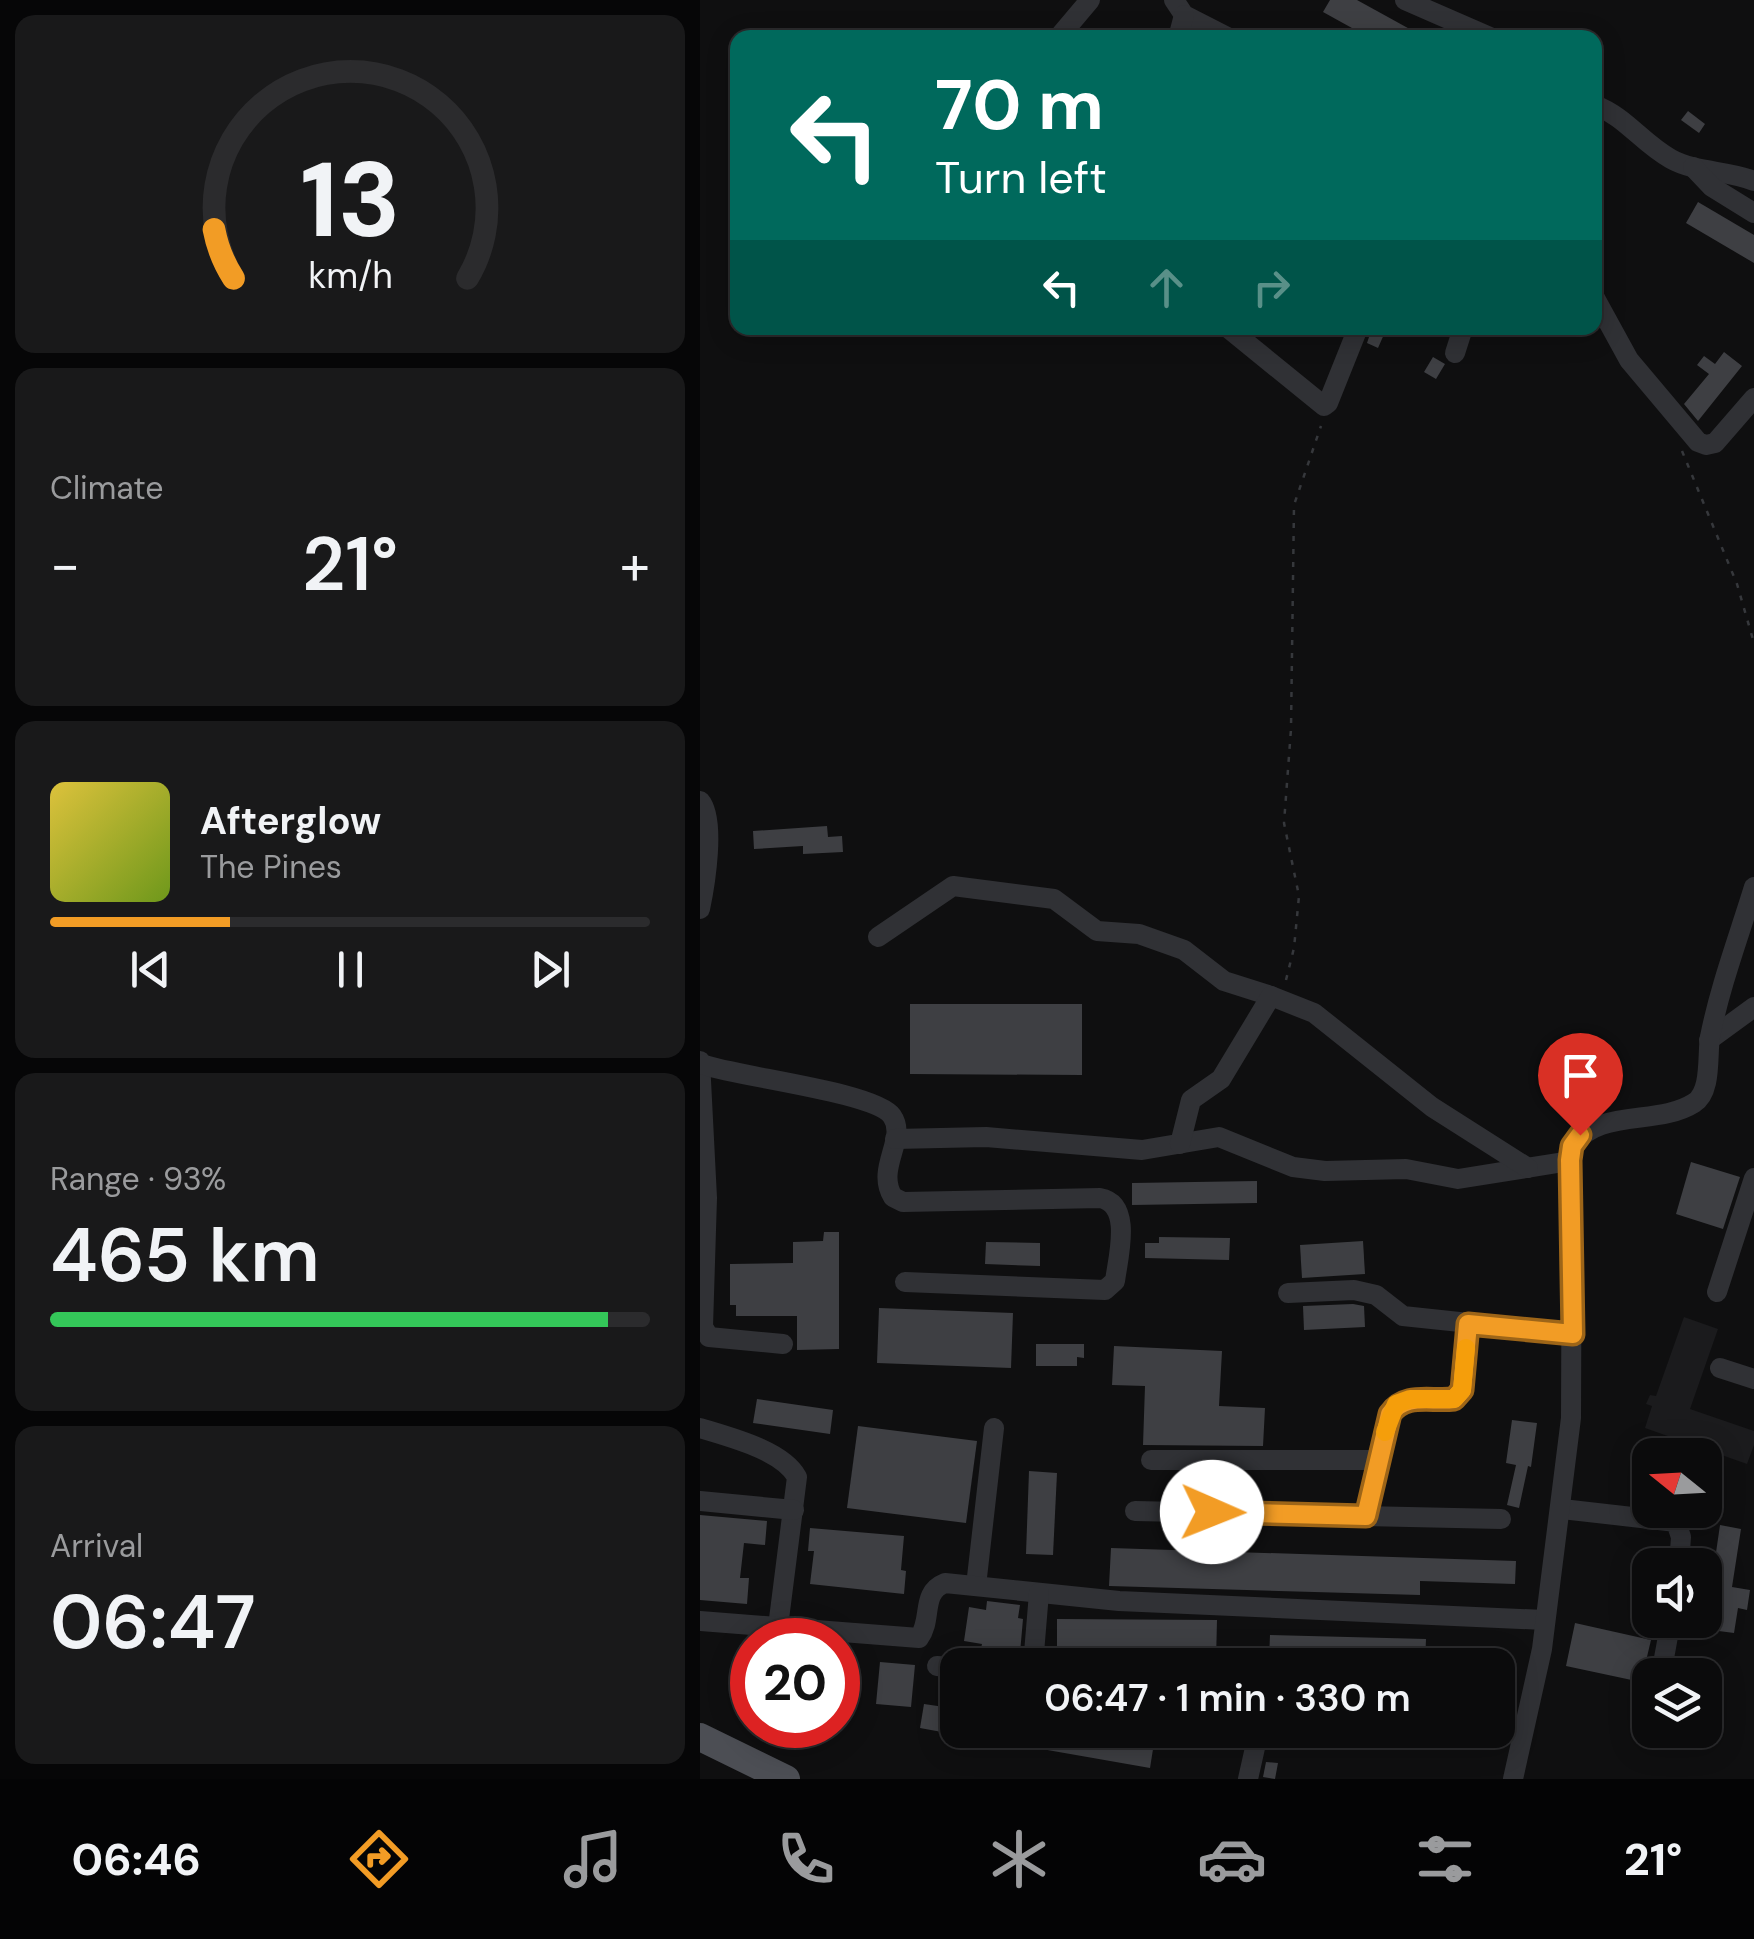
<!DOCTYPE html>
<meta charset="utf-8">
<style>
:root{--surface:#0b0b0c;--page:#19191a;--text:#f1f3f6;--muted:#9a9b9d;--line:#2b2b2d;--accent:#f29c25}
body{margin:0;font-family:"DM Sans",sans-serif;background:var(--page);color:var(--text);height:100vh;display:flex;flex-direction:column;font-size:38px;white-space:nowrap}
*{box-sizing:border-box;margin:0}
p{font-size:32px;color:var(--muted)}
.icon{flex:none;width:55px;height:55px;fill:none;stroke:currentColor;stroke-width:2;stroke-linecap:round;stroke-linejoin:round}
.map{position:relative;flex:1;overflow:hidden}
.details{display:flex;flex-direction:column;gap:15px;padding:15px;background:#060607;width:700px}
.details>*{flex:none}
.top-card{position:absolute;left:30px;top:30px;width:872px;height:305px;border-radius:20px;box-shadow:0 5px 25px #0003,0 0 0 2px var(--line);background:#00695c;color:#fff;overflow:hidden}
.needle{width:65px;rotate:288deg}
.controls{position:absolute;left:932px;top:1438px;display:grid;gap:20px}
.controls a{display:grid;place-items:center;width:90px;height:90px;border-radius:20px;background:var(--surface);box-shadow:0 5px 25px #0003,0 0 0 2px var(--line);font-size:50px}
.speed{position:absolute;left:30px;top:1618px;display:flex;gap:20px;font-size:50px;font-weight:700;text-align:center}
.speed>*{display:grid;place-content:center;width:130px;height:130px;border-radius:50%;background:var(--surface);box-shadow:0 5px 25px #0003,0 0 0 2px var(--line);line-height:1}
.speed .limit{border:15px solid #d22;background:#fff;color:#111}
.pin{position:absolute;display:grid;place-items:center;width:85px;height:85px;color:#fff;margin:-102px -42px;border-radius:50% 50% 50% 0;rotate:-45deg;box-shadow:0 0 10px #0007}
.pin .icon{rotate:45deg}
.me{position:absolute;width:110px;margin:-55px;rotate:91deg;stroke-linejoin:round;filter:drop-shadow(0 0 8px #0008)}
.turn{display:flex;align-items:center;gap:35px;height:210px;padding:0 40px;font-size:45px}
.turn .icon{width:130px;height:130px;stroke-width:2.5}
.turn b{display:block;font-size:70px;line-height:85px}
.lanes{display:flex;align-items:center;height:95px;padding:0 40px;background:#0003;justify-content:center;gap:50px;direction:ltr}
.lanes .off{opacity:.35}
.big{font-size:75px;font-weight:600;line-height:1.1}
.details .card{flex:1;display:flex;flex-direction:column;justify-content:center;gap:15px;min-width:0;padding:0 35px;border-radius:20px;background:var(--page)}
.details .dial{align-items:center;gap:0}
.dial svg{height:260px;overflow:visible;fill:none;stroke:var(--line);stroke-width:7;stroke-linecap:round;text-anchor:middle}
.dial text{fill:var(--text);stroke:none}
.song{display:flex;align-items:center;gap:30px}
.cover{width:120px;height:120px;border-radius:15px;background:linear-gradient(135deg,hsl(50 70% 55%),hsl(80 70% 35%))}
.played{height:10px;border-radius:5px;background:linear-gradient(90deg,var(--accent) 30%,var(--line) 30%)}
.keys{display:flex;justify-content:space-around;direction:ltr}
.heat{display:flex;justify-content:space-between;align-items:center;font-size:55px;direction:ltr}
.charge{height:15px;border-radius:8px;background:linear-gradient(90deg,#34c759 93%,var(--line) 0)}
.trip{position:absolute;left:240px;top:1648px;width:575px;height:100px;border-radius:20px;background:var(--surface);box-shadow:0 5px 25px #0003,0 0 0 2px var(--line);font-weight:600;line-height:100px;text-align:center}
.dock{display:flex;height:160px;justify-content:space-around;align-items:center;background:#040405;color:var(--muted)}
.dock .icon{width:70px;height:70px}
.dock .current{color:var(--accent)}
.dock b{font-size:45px;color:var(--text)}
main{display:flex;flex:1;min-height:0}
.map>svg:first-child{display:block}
.built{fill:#1b1b1d}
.building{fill:#3e3f43}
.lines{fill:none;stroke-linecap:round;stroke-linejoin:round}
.path{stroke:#36383c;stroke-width:2.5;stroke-dasharray:5 8;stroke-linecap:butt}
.minor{stroke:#303135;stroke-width:20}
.major{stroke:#4c4e54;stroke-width:28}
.route-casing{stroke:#9d6518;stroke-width:25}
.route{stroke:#f29c25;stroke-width:18}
.slow{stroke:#f59e0b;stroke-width:18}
</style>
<main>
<section class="details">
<div class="card dial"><svg viewBox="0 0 100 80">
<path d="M14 69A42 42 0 1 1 86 69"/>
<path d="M14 69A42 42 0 0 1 8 54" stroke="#f29c25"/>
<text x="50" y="56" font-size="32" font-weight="700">13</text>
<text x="50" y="72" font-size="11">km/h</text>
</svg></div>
<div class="card"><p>Climate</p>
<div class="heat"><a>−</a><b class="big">21°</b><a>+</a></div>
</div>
<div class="card">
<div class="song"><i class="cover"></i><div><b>Afterglow</b><p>The Pines</p></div></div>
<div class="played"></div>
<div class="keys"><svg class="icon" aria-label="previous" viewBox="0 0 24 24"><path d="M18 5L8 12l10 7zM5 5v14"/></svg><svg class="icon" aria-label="pause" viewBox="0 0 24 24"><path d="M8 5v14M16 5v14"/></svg><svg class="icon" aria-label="next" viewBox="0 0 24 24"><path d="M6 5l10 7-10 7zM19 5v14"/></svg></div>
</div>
<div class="card"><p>Range · 93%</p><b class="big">465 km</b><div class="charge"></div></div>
<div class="card"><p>Arrival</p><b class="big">06:47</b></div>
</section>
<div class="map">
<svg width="1054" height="1779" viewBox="0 0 1054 1779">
<rect width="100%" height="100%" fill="#0f0f10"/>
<path class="built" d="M984,1317l34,12 -28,80 64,22v14l-7,19 -102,-36 7,-22 -6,-2 4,-9 6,1z"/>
<g class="building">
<path d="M630,0h27l69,38h-56l-47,-26z"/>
<path d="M988,111l17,13 -6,9 -18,-13z"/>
<path d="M998,202l56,33v28l-68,-40z"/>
<path d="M672,328l13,4 -7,16 -11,-5z"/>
<path d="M1024,352l18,14 -44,55 -14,-17 25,-30 -12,-9 7,-9 11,8z"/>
<path d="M733,357l12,7 -9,15 -12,-7z"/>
<path d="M127,826l1,11 14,-1 1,16 -40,2v-8l-49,3 -1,-18z"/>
<path d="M210,1004h172v71l-172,-1z"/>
<path d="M991,1162l49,15 -17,52 -47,-15z"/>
<path d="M557,1181v22l-125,2v-22z"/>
<path d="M124,1232h15v117l-42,1v-34h-61v-11h-6v-41l63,-1v-21l30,-1z"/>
<path d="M459,1237l71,1 -1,22 -84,-2v-15h14z"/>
<path d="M663,1241l2,33 -63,4 -2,-33z"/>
<path d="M286,1242l54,1v23l-55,-2z"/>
<path d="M653,1304l11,2 1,21 -61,3 -1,-24z"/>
<path d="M179,1308l134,5 -2,55 -134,-5z"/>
<path d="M336,1344h48v14l-7,-1v9h-41z"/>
<path d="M414,1346l108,5 -3,55 46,2 -2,38 -120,-1 2,-59 -33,-1z"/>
<path d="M57,1399l76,11 -3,24 -77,-11z"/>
<path d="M812,1420l25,3 -6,44 -3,-1 -9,42 -12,-3 9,-40 -10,-2z"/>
<path d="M158,1426l119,15 -11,82 -119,-15z"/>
<path d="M329,1471l28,2 -4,82 -27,-1z"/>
<path d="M0,1515l67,6 -2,24 -21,-2 -4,35h9l-2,26 -47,-4z"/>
<path d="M1020,1525l21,4 -9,58 18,3 -3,20 -9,-2 -4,25 -23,-3 4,-25 -10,-1v-18l6,1z"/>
<path d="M110,1528l94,8 -3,34 5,1 -2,23 -94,-10 4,-33h-6z"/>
<path d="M411,1548l405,13 -1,23 -95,-3v14l-311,-9z"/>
<path d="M287,1601l33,4 -2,13 5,1 -3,34 -10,-2 -1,7 -29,-5 2,-9 -18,-3 5,-34 17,3z"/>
<path d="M357,1619l160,1 -1,41 -159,-1z"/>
<path d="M875,1623l76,17 -10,42 -75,-16z"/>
<path d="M570,1635l156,4 -1,25 -156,-5z"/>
<path d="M180,1662l35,3 -4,42 -35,-3z"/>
<path d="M224,1704l34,5v26l-38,-7z"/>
<path d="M268,1730h111l75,13 -4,25 -183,-32z"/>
<path d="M566,1762l12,1 -3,16 -12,-2z"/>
</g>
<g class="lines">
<g class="path">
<path d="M982,451l55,133 17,59"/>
<path d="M586,980l8,-32 5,-52 -15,-73 7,-94 3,-224 27,-79"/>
</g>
<g class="minor">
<path d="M474,0l10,15 45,23"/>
<path d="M705,0l87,38"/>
<path d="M358,38l32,-38"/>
<path d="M478,38l6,-23"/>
<path d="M895,105c31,12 47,38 76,54 25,14 57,11 83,22"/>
<path d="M993,167l19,20 42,26"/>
<path d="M895,298l34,62 69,82 8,3 9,-2 39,-45"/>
<path d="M528,328l96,78 4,-3 30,-75"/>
<path d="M755,353l8,-25"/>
<path d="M0,801c16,18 5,84 0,108"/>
<path d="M178,937l75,-51 101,13 43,32 42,3 45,16 40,31 47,15"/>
<path d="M1009,1040l45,-33"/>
<path d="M0,1061l7,137 -4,129 6,10 74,7"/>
<path d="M1,1064c37,13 174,28 191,52 16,23 -17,52 1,81l10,5 197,-4c33,6 18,59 15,83l-10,9 -200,-8"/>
<path d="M195,1139l91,-2 156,13 77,-13 74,30 32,4 81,-2 52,10 112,-18"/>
<path d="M480,1144l11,-44 30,-21 50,-83 43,17 118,94 96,61"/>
<path d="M1017,1292l37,-114"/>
<path d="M588,1293l66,-3 22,5 27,21 170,18"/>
<path d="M1020,1368l34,11"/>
<path d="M0,1428c29,9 82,22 97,49l-19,150"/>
<path d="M451,1460h226"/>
<path d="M0,1501l94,9"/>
<path d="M862,1509l114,13 5,15 -2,28"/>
<path d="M435,1511l366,8"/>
<path d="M666,1516l23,-102c15,-22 42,-12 65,-15l8,-9 6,-67"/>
<path d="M276,1586l18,-158"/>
<path d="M0,1621l219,17c14,-19 1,-45 26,-55l174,18 425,19"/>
<path d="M333,1665l6,-72"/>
<path d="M237,1666l21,2"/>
<path d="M962,1669l9,-49"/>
<path d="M548,1779l11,-49"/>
<path d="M813,1779l29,-130 29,-231 1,-272c27,-38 86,-20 122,-43 18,-11 13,-48 16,-66 10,-51 29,-101 44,-150"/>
</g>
<path class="major" d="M0,1737l86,42"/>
</g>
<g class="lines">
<defs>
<path id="route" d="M512,1512l154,4 24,-102c15,-22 41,-12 64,-15l8,-9 6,-66 105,10 -3,-174 2,-14 8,-11"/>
</defs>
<use href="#route" class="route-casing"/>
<use href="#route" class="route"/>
<path class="slow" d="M685,1432l11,-28 14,-5h44l8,-9 4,-42"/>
</g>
</svg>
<div class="controls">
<a><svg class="needle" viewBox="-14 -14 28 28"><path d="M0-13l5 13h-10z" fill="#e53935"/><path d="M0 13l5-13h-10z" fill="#9a9b9d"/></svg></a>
<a><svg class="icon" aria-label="sound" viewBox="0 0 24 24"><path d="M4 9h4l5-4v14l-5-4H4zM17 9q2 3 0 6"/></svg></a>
<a><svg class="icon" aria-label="layers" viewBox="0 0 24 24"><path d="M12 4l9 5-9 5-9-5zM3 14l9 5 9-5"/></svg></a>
</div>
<div class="speed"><div class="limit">20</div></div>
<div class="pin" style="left:880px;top:1135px;background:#d93025"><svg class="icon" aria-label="arrive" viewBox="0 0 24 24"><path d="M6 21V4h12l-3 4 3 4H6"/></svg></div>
<svg class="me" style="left:512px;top:1512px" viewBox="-20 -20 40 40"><circle r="19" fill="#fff"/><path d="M0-13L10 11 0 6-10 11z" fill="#f29c25"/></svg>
<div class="trip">06:47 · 1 min · 330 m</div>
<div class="top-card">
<div class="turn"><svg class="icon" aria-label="left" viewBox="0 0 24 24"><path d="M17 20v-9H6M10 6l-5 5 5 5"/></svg><div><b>70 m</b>Turn left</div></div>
<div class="lanes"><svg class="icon" aria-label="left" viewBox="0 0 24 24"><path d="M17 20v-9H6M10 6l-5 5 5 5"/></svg><svg class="icon off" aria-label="ahead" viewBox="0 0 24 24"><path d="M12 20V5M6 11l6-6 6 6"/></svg><svg class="icon off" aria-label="right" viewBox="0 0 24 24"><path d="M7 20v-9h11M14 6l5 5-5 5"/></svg></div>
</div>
</div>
</main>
<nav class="dock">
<b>06:46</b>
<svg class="icon current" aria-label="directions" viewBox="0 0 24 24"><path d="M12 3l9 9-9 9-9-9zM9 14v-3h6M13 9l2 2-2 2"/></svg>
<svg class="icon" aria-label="music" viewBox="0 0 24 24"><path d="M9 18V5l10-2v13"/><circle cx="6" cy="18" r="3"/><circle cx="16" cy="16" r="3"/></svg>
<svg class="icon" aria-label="phone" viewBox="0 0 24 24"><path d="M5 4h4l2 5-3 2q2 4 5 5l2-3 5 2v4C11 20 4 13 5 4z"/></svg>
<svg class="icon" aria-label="climate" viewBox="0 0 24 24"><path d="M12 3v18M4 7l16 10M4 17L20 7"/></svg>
<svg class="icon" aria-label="car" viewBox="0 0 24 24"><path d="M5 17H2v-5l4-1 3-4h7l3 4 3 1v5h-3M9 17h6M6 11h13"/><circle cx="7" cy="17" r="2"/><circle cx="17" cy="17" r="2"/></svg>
<svg class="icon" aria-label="filters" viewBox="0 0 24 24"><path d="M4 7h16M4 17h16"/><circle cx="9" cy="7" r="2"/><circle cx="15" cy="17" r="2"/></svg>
<b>21°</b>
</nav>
